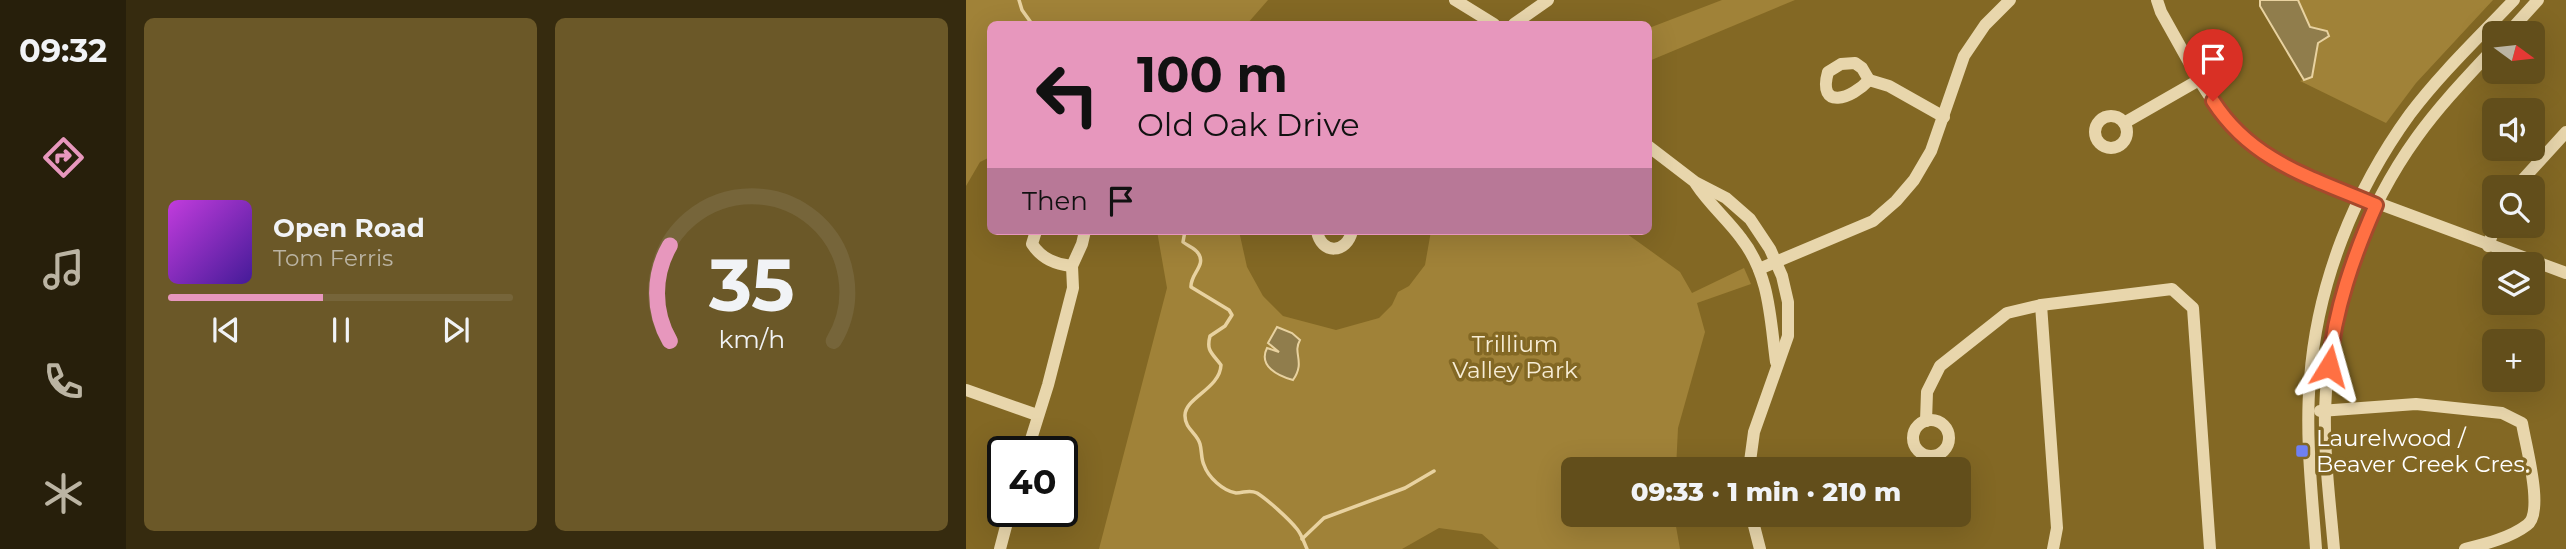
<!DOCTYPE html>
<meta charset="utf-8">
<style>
:root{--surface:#624e1b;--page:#6b5828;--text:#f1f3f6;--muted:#bbb4a3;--line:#76653a;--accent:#e797bd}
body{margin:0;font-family:Montserrat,sans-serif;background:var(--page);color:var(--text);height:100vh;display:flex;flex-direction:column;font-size:26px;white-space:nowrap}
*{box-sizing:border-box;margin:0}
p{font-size:23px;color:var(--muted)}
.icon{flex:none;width:38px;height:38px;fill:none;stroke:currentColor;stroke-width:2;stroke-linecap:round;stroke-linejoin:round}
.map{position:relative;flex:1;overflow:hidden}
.details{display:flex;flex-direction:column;gap:18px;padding:18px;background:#362b0f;width:840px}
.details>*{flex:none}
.hud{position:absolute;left:21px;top:21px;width:665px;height:214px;border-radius:10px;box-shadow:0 7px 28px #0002;background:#e797bd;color:#111;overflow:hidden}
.needle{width:46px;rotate:105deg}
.tools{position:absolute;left:1516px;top:21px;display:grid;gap:14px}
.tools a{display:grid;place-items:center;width:63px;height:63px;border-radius:10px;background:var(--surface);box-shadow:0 7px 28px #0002;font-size:35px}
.speed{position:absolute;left:21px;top:436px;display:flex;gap:14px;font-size:35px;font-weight:700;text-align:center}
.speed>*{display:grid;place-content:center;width:91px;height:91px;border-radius:50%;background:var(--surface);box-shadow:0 7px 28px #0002;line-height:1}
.speed .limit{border:4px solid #111;border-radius:10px;background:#fff;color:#111}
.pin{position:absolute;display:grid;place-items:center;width:60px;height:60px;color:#fff;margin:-72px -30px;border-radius:50% 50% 50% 0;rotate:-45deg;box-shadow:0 0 7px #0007}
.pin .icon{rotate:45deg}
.me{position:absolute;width:77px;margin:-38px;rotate:8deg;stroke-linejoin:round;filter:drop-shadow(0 0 5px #0008)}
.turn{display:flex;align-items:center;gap:24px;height:147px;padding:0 35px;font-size:32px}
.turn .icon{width:91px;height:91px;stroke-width:2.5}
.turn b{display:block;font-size:49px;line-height:60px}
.then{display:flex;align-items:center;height:66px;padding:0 35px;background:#0003;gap:14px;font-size:26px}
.details .card{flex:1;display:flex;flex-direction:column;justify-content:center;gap:10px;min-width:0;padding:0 24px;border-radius:10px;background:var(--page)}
.details .dial{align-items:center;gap:0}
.dial svg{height:182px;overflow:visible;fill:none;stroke:var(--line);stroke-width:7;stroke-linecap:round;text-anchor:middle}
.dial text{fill:var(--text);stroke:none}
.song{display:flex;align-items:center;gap:21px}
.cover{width:84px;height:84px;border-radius:10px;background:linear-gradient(135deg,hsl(290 70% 55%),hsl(260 70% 35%))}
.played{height:7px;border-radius:4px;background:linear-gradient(90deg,var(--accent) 45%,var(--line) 45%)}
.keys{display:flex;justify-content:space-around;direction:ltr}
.details .tiles{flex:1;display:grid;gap:18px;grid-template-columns:repeat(2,1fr)}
.trip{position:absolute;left:595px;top:457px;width:410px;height:70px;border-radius:10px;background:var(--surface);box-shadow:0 7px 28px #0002;font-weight:800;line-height:70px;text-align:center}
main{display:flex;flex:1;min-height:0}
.tabs{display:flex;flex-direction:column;width:126px;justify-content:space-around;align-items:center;background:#271f0b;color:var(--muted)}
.tabs .icon{width:49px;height:49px}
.tabs .selected{color:var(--accent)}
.tabs b{font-size:32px;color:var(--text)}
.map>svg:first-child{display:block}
.green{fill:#a08238}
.water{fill:#907d4c;stroke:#e8d2a0;stroke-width:2}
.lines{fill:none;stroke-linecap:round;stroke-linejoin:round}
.stream{stroke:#e8d2a0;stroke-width:3.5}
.minor{stroke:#e8d6ac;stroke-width:12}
.route-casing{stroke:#a6492c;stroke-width:18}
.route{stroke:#ff7043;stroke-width:12}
.poi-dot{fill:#6f80f2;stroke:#836824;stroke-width:2.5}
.labels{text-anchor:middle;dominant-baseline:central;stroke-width:7;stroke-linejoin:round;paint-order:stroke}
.park-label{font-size:23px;fill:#f7edd5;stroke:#836824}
.poi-label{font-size:23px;fill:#fff;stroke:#836824;text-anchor:start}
</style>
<main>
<nav class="tabs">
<b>09:32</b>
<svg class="icon selected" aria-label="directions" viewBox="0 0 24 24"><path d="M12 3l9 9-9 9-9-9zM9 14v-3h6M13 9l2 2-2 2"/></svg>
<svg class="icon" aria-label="music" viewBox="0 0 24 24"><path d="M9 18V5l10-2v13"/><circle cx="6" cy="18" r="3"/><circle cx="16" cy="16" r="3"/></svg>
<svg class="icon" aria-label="phone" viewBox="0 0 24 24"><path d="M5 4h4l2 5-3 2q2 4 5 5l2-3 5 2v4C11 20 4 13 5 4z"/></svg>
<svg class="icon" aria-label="climate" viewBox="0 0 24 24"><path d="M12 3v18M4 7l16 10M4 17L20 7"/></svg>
</nav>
<section class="details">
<div class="tiles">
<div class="card">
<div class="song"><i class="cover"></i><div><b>Open Road</b><p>Tom Ferris</p></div></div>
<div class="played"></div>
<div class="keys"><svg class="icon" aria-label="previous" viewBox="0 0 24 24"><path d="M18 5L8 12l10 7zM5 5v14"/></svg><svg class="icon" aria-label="pause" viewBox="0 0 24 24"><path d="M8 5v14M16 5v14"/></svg><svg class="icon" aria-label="next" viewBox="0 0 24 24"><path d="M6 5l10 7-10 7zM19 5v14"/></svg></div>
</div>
<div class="card dial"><svg viewBox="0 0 100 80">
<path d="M14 69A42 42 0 1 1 86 69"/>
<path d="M14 69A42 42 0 0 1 14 27" stroke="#e797bd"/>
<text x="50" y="56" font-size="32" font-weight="700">35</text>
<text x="50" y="72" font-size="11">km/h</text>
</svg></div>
</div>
</section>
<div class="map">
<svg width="1600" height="549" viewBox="0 0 1600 549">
<rect width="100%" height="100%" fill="#836824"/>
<g class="green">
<path d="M0,0h302l-21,24h-257v133l-10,5 -14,24z"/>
<path d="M756,0h73l-146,61v-33z"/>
<path d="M1332,0h195l-77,83 -30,40 -86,-42 12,-4 6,-34 9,-12 -17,-4z"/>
<path d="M191,231h82l8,36 16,29 20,20 53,14 43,-12 13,-13 6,-13 11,-6 16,-21 6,-34h192l57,41 12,21 52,-25 7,16 -54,19 8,29 -27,96 -2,41h-103v45l101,1 6,34h-181l-17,-15 -43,-6 -37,21h-303l68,-261z"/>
</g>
<g class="water">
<path d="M1294,0h38l12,27 17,4 2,5 -11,7 -6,34 -8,3 -44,-74z"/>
<path d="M311,327l15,6 8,7c-8,14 6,21 -7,40 -15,-4 -35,-14 -26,-32l12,4 -11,-9z"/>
</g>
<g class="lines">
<g class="stream">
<path d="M53,0l3,10 10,14"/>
<path d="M219,231l-2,11c5,4 12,6 15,11 9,12 -8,21 -7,34l38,23 3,5 -7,11 -15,10c-4,15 2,17 11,29 -1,24 -37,33 -36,51 0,13 12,17 15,28 2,7 1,15 4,21 4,12 19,26 32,28 8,0 13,-4 21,0 11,7 32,26 40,36 5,6 7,14 10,20"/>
<path d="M336,539l22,-21 81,-30 29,-17"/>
</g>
<g class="minor">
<path d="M489,0l39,24"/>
<path d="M1191,0l4,12 38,68 28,43 31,28 52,27 256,95"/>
<path d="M548,24l34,-24"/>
<path d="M1542,33l30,-33"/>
<path d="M889,63l7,5 7,12c-17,19 -52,31 -41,-8l13,-8z"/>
<path d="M903,80l20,6 55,31"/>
<circle cx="1145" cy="132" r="16"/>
<path d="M1158,123l75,-43"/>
<path d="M682,146l47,36 31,16 24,21 20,30 12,27 6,26v34l-34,96 -5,37"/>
<path d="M730,184c13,20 31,35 45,54 29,37 29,80 35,124"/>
<path d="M1550,187l50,-55"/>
<path d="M70,231l-4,13c10,15 23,20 40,22"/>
<path d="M351,231c4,24 30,23 35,0"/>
<path d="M1522,246l7,-20"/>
<path d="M793,269l114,-48 23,-20 18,-21 17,-29 33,-95 21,-31 25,-25"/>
<path d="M1075,305l16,223 -4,21"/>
<path d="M0,390l71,25"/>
<path d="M1354,411l96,-7 86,9 20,10c3,20 23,90 5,102 -17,13 -42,19 -62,24"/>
<circle cx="965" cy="438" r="18"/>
<path d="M960,421l1,-29 13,-26 67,-53 34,-8 131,-16 21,19 17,241"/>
<path d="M61,452l21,-67 25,-97 -1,-22 10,-22 3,-13"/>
<path d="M785,514l9,35"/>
<path d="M34,549l10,-38"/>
<path d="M1350,549c-4,-56 -11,-114 -6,-170 7,-95 44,-188 100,-265 31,-41 69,-77 104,-114"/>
<path d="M1368,549c-4,-46 -10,-92 -9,-138 3,-97 35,-195 92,-274 23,-32 50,-60 77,-89"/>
</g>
</g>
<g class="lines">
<defs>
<path id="route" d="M1247,101c39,61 100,77 163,104 -23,52 -41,104 -47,161"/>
</defs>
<use href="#route" class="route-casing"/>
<use href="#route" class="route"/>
</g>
<rect class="poi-dot" x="1329" y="444" width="14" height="14" rx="3.5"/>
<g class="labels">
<g class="park-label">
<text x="549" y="344">Trillium<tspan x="549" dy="26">Valley Park</tspan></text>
</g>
<g class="poi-label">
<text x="1350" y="438">Laurelwood /<tspan x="1350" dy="26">Beaver Creek Cres.</tspan></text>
</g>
</g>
</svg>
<div class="tools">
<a><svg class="needle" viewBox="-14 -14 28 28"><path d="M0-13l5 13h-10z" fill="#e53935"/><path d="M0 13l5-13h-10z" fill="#bbb4a3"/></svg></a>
<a><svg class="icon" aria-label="sound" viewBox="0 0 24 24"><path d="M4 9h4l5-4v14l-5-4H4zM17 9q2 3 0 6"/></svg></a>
<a><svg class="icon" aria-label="search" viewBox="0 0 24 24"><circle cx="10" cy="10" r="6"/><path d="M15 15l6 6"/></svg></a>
<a><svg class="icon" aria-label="layers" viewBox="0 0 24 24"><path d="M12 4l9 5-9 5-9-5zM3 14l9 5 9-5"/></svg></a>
<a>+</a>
</div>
<div class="speed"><div class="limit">40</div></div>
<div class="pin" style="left:1247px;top:101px;background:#d93025"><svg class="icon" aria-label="arrive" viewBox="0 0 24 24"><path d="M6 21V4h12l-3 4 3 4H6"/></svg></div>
<svg class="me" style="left:1363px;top:366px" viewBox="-20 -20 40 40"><path d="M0-17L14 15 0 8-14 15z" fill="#ff7043" stroke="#fff" stroke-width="4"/></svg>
<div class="trip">09:33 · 1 min · 210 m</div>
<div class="hud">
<div class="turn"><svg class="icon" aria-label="left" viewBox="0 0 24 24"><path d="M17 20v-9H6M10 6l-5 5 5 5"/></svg><div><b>100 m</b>Old Oak Drive</div></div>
<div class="then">Then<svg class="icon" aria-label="arrive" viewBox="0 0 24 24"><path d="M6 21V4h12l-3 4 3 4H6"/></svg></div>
</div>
</div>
</main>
